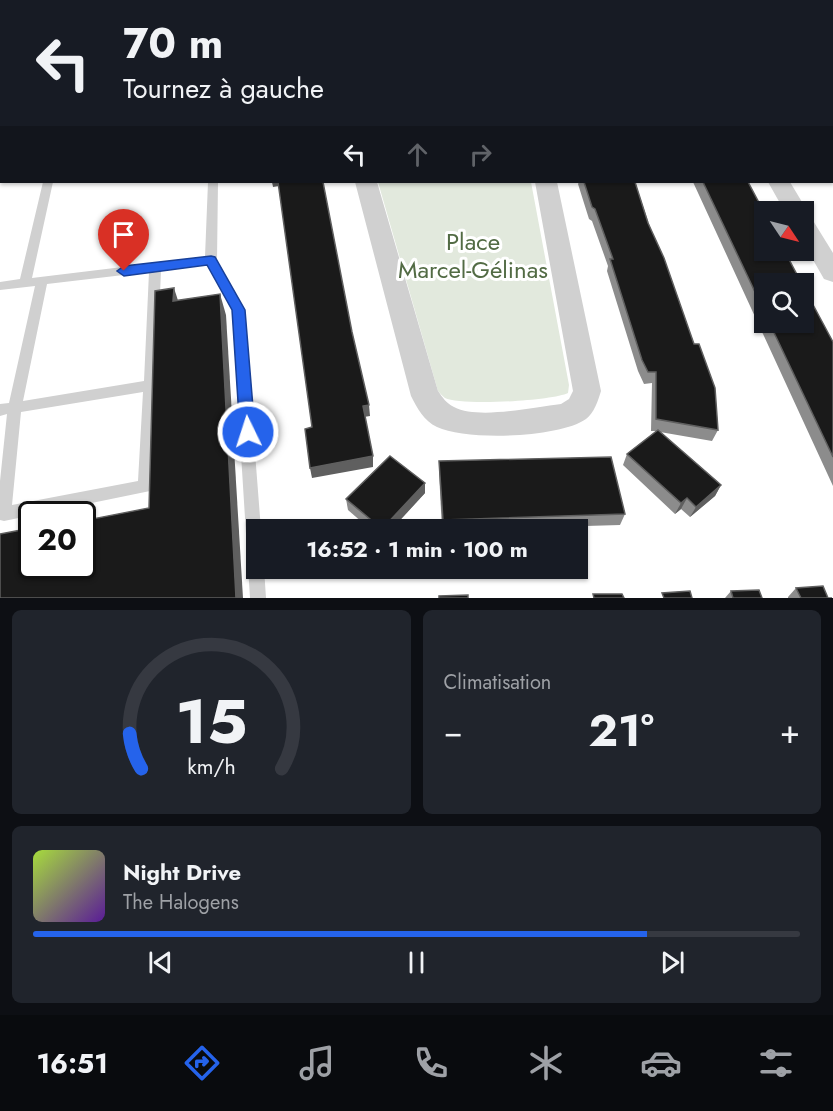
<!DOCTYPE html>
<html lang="fr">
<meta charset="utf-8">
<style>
:root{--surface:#171b24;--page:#20242c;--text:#f1f3f6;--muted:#9ea1a6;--line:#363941;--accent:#2563eb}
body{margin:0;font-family:Jost,sans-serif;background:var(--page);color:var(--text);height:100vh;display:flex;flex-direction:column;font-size:22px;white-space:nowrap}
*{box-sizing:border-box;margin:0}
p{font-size:20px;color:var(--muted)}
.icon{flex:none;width:33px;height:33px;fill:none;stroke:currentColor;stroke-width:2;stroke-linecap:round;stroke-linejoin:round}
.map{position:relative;height:598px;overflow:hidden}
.side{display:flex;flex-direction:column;gap:12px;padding:12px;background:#0d0f14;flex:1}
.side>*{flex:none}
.hud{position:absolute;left:0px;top:0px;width:834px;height:183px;box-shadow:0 2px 4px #0004;background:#171b24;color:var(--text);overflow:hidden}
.needle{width:39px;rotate:125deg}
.tools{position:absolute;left:754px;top:201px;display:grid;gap:12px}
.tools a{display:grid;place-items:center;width:60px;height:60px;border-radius:0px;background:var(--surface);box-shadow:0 2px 4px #0004;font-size:30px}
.speed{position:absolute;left:18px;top:501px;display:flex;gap:12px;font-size:30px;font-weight:700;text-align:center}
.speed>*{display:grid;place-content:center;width:78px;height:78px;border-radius:50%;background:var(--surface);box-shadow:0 2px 4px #0004;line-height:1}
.speed .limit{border:3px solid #111;border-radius:9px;background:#fff;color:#111}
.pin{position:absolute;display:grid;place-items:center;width:51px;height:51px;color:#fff;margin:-62px -26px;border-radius:50% 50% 50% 0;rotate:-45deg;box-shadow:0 0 6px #0007}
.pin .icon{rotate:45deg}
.me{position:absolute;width:66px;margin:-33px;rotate:356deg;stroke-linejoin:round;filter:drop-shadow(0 0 4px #0008)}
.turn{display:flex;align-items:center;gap:21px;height:126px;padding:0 24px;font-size:27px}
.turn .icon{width:78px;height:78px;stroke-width:2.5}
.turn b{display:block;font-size:42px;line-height:51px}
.lanes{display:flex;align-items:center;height:57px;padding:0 24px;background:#0003;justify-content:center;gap:30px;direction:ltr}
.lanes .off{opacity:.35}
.big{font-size:45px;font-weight:700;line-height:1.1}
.side .widget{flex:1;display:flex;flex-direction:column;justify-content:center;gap:9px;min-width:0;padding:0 21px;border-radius:9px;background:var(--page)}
.side .dial{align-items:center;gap:0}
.dial svg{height:156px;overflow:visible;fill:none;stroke:var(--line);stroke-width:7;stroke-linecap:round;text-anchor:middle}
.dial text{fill:var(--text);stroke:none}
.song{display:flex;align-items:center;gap:18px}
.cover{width:72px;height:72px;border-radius:9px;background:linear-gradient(135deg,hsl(80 70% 55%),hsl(270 70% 35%))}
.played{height:6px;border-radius:3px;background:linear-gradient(90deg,var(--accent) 80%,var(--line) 80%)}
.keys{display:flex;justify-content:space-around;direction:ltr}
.heat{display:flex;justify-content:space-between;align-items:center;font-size:33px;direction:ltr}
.side .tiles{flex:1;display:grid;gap:12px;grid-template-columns:1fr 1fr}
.widget:last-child{grid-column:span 2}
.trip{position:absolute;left:246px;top:519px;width:342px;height:60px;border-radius:0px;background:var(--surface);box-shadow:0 2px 4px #0004;font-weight:700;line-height:60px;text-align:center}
.tabs{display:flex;height:96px;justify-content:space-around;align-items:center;background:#090b0e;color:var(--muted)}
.tabs .icon{width:42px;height:42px}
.tabs .current{color:var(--accent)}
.tabs b{font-size:27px;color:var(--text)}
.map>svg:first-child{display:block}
.green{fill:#e2e9dd}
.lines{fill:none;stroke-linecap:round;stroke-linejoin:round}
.lane{fill:#d0d0d0;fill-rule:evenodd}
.street{fill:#d0d0d0;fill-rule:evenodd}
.secondary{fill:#bdbdbd;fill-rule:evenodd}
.wall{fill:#8c8c8c}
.shaded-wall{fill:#5f5f5f}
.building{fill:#1a1a1a;stroke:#5f5f5f;stroke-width:1.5}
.route{fill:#2563eb;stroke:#184099;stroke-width:1.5}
.labels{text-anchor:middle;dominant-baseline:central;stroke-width:6;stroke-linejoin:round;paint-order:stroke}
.park-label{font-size:24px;fill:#526b44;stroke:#fff}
</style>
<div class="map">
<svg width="833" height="598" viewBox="0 0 833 598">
<rect width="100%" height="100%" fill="#fff"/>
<path class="green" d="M378,182h153l38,203 -1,8c-16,8 -108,13 -123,5 -3,-2 -5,-5 -7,-7z"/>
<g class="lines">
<g class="lane">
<rect x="0" y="155" width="2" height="6"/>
<path d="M43,182h10l-21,96 173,-21 3,-75h10l-1,78 27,50 17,220h-5v38h8l2,30h-16l-18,-288 -24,-46 -47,6 -9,216 -2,5 -146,30 -4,-1v-39l7,-67 -7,2v-12l9,-1 26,-117 -35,4v-8l20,-3zM149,272l-5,109 -121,20 24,-117zM143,392l-5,89 -126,24 9,-93z"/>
</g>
<g class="street">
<path d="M660,0h16l1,2h-16z"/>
<path d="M355,182h22l61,209c5,7 8,12 16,16 25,13 79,0 107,-3l8,-5 4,-8 -38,-209h22l44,209c-3,10 -7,22 -15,28 -27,19 -120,22 -149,8 -13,-6 -20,-19 -26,-31z"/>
<path d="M768,182h22l18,30 -3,5 7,2 21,34v29l-9,-3 -20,-35v-32h-19z"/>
</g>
<g class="secondary">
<path d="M21,0h20l-21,2z"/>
<path d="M0,7h2l-2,16z"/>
<rect x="832" y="22" width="1" height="14"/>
<rect x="0" y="35" width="2" height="14"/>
<path d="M0,88h2l-2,19z"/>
</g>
</g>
<g class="wall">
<rect x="243" y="0" width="247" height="2"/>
<path d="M539,0h104l-1,2h-102z"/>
<path d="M700,0h62v2h-61z"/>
<path d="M804,0h29v9l-1,-7h-27z"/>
<path d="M832,122h1v59l-1,-1z"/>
<path d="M579,182h56l83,248 -6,11 -52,-9 61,53 -6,11 -25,21 -9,-8 -6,5 -52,-49 4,-11 29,-23h-5l1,-48 -8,1 -6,-13 -31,-100 1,-5 -16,-45 -3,-2 -11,-35z"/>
<path d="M693,182h55l17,102v38h39l29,20v144z"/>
<path d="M439,461l186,53 -5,11 -178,5 -3,-58z"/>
<path d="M425,483v10l-34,37h-20l-23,-20 -2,-11z"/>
<path d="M796,588l32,10h4h-44v-1z"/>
<path d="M731,591l31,7h-37z"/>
</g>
<g class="shaded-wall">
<path d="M272,182h6l1,4 -6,1z"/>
<path d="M174,288l7,22 -8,-9z"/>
<path d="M220,294l6,21 17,283h-7z"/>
<path d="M369,405l1,11 -6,1 -1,-11z"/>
<path d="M373,456v11l-61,11 -2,-10z"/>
<path d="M425,483v10l-34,37h-9z"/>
<path d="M721,485l-6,11 -25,21 6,-10z"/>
<path d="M687,498l-6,11 -6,5 6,-11z"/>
</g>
<g class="building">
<path d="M64,0h24v2h-25z"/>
<path d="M832,122h1v30l-1,-1z"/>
<path d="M278,182h45l29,150 17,73 -6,1 10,50 -63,12 -5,-39 7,-2z"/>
<path d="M584,182h51l13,41 16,35 30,86h5l16,44 3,42 -62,-11v-47h-8l-6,-12 -32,-101h3l-18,-50 -3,-2z"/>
<path d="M703,182h45l17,32v36h19l18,34h-37v29z"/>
<path d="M174,288l-1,13 47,-7 16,304h-236v-64l32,-6v38h50v-45l67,-13 6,-217z"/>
<path d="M804,288l29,54v115l-64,-135h35z"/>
<path d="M658,430l63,55 -25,22 -9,-9 -6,5 -54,-49z"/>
<path d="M390,456l35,27 -43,46 -36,-30z"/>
<path d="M611,457l14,57 -182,6 -4,-59z"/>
<path d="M823,586l5,12h4h-31l-5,-10z"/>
<path d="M759,590l3,8h-29l-2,-7z"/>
<path d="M690,591l2,7h-28l-2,-5z"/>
<path d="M593,594h29l2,4h-30z"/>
<path d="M468,595v3h-29v-2z"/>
</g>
<path class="route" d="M211,256l4,1 30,53 10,122 -2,5 -5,2 -6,-2 -2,-5 -8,-122 -25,-45 -83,11 -7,-5 7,-5z"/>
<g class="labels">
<g class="park-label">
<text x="473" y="241">Place<tspan x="473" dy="28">Marcel-Gélinas</tspan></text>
</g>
</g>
</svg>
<div class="tools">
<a><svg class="needle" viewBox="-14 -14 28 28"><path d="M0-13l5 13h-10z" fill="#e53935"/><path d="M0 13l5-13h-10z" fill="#9ea1a6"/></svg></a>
<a><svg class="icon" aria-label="search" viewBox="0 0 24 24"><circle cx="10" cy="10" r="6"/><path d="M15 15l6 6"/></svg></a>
</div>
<div class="speed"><div class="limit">20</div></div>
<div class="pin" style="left:124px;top:271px;background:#d93025"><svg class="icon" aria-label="arrive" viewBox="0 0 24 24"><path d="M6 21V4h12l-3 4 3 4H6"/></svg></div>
<svg class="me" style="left:248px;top:432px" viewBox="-20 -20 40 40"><circle r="17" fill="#2563eb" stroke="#fff" stroke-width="3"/><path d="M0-11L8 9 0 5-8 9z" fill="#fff"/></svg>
<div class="trip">16:52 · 1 min · 100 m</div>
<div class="hud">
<div class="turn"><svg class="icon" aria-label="left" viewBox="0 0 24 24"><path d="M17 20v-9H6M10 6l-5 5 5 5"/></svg><div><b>70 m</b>Tournez à gauche</div></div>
<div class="lanes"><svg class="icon" aria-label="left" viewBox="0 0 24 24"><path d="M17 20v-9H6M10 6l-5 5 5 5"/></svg><svg class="icon off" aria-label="ahead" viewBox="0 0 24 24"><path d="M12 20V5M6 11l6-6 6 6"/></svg><svg class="icon off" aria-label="right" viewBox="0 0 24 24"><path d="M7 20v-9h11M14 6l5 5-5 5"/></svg></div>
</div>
</div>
<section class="side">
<div class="tiles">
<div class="widget dial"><svg viewBox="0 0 100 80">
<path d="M14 69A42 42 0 1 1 86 69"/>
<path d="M14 69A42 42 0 0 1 8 51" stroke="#2563eb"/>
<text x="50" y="56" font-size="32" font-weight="700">15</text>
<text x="50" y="72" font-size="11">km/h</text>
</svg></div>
<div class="widget"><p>Climatisation</p>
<div class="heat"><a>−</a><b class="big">21°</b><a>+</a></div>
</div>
<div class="widget">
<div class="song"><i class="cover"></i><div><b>Night Drive</b><p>The Halogens</p></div></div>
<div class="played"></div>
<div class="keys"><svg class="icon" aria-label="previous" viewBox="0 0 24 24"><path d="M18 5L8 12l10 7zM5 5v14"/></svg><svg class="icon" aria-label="pause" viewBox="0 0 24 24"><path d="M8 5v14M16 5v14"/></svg><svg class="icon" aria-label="next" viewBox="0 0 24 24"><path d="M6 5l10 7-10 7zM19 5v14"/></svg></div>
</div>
</div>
</section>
<nav class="tabs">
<b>16:51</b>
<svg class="icon current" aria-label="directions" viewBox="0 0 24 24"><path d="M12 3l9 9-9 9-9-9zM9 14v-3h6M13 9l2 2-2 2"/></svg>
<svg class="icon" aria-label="music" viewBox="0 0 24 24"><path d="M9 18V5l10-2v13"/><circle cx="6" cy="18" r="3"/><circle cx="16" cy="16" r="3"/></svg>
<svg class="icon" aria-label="phone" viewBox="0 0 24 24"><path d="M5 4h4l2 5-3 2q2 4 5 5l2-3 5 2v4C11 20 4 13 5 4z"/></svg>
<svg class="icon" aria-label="climate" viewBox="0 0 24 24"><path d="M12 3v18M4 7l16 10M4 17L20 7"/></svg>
<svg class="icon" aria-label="car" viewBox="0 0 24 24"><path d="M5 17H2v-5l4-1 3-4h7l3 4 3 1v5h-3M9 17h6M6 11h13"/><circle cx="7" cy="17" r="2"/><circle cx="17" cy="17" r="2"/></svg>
<svg class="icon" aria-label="filters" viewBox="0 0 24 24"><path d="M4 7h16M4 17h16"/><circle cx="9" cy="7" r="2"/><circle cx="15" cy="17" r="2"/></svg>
</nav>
